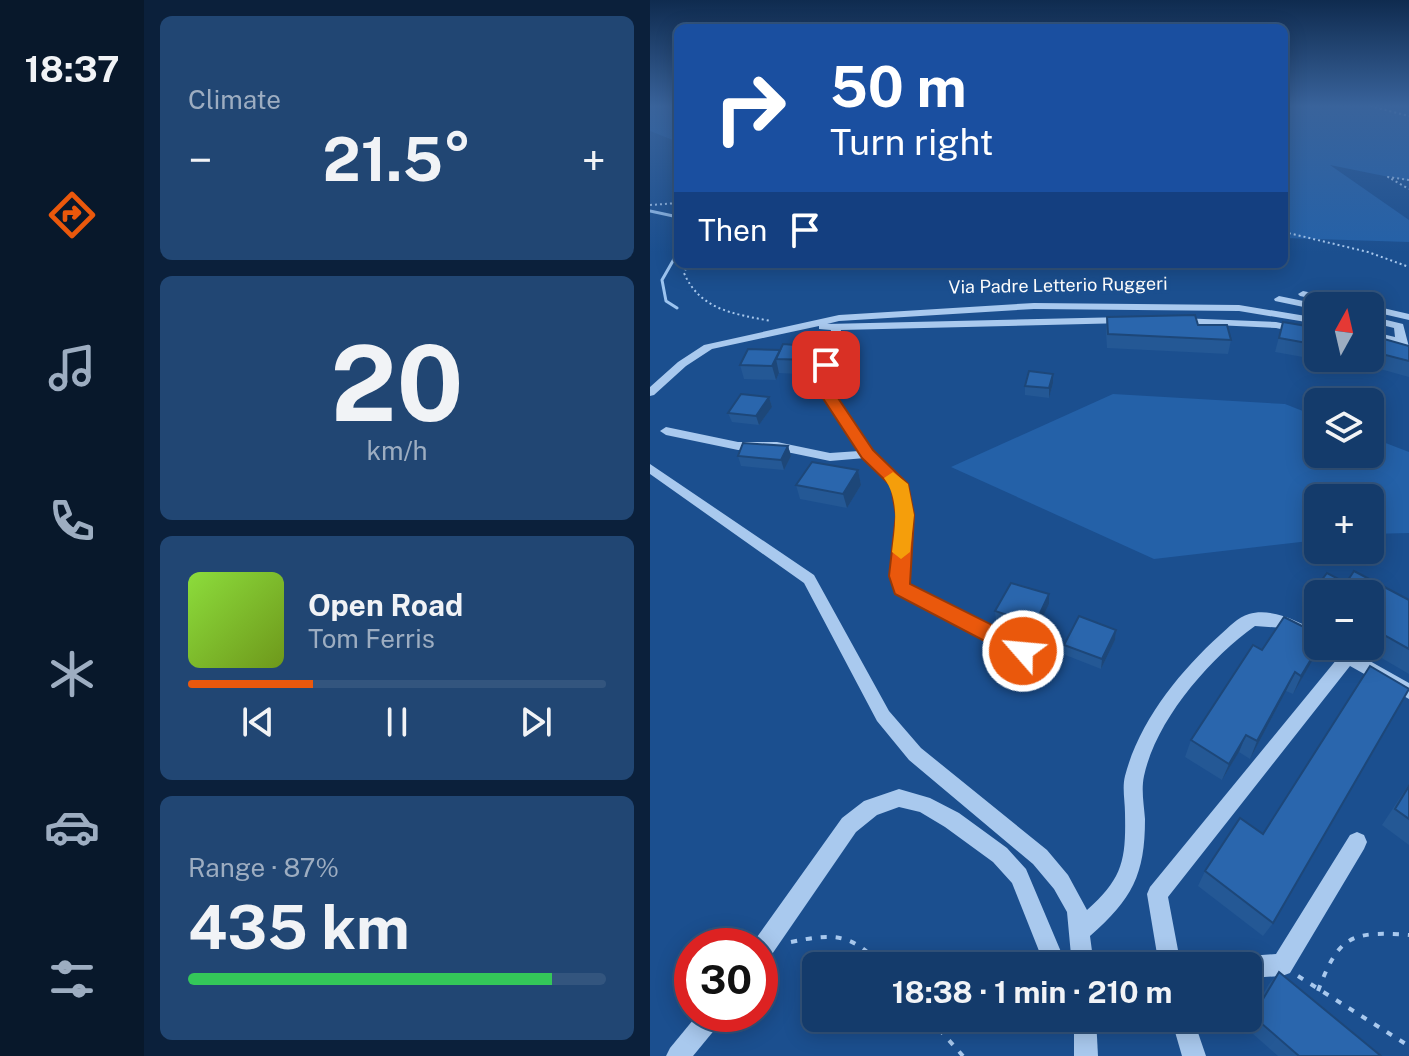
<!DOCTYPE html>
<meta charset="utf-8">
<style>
:root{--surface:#143b6b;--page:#214673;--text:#f1f3f6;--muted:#9dadc1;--line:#33557e;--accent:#ea580c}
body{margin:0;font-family:"Public Sans",sans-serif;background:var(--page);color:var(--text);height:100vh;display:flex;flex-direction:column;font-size:30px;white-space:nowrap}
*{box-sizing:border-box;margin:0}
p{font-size:26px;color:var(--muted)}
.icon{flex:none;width:44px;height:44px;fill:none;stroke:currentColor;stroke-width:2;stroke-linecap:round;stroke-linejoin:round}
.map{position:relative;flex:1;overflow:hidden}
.details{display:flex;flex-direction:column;gap:16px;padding:16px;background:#0b203b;width:506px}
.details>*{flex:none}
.banner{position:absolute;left:24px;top:24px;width:614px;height:244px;border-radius:12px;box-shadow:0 4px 20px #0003,0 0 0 2px var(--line);background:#1a4fa0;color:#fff;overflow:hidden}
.needle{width:52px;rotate:8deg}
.fabs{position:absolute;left:654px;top:292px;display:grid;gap:16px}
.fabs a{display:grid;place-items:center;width:80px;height:80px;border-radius:12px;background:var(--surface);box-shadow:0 4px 20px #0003,0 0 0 2px var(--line);font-size:40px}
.speed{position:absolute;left:24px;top:928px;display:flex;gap:16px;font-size:40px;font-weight:700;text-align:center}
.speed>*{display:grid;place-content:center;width:104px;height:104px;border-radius:50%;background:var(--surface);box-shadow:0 4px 20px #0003,0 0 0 2px var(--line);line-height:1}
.speed .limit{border:12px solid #d22;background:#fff;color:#111}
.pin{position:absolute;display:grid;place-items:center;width:68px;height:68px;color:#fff;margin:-34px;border-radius:16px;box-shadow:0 4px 12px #0006}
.me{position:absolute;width:88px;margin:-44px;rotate:297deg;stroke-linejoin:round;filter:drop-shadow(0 0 6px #0008)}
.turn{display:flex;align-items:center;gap:28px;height:168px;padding:0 24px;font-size:36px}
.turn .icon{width:104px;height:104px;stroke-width:2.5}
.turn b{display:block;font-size:56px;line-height:68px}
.then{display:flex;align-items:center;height:76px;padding:0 24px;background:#0003;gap:16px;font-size:30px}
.big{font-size:60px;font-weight:700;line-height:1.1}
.details .card{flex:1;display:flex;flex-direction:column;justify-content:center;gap:12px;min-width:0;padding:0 28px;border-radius:12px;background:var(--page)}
.details .dial{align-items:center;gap:0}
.dial b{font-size:104px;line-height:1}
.song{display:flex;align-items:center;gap:24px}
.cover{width:96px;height:96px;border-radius:12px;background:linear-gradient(135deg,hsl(90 70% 55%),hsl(80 70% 35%))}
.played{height:8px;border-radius:4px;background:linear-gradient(90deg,var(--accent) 30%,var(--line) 30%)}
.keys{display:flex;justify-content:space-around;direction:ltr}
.heat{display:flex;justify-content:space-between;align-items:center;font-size:44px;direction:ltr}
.charge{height:12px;border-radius:6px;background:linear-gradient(90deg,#34c759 87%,var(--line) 0)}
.trip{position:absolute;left:152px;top:952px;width:460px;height:80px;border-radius:12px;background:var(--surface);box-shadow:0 4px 20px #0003,0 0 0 2px var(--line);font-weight:700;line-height:80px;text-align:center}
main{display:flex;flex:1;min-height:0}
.dock{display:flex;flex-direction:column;width:144px;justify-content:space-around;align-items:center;background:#08182b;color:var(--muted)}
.dock .icon{width:56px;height:56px}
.dock .selected{color:var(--accent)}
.dock b{font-size:36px;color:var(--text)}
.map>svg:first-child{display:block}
.green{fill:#2461a8}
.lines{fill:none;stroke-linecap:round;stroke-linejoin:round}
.stream{stroke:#9cc4f0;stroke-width:3}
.path-far1{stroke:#a9c9ee;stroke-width:2;stroke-dasharray:2 3;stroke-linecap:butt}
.path{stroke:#a9c9ee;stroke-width:4;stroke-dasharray:6 9;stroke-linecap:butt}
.minor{fill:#a9c9ee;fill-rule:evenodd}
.wall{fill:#245895}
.shaded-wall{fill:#1d4779}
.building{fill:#2a66ad;stroke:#1d4779;stroke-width:2}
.route{fill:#ea580c;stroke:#983908;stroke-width:2}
.slow{fill:#f59e0b}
.labels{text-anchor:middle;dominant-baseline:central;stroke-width:8;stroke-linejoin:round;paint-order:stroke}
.far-street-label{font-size:18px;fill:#fff;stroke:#1b4f8f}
</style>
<main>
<nav class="dock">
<b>18:37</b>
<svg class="icon selected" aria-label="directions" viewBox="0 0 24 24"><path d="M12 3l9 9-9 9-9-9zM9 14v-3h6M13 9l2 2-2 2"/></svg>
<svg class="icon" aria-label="music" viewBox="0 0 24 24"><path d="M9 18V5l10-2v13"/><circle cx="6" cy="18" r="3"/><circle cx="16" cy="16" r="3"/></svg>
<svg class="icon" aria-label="phone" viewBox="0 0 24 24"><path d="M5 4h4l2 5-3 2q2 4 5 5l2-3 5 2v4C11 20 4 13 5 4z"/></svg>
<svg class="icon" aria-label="climate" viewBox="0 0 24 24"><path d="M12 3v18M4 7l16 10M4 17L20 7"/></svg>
<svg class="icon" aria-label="car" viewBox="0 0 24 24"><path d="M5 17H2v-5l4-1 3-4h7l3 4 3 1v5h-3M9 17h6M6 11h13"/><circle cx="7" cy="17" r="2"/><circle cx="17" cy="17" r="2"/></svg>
<svg class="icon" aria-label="filters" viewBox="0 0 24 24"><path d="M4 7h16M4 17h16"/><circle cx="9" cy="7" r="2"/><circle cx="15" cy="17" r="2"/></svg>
</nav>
<section class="details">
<div class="card"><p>Climate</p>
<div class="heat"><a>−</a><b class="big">21.5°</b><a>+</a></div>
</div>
<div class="card dial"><b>20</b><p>km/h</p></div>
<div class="card">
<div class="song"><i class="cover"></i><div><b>Open Road</b><p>Tom Ferris</p></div></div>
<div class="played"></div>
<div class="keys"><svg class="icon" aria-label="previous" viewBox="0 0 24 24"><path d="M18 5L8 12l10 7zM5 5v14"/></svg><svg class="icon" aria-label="pause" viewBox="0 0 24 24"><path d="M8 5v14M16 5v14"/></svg><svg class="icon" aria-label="next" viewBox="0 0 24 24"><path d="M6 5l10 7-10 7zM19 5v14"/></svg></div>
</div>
<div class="card"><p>Range · 87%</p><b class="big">435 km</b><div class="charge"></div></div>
</section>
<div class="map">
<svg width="759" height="1056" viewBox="0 0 759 1056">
<rect width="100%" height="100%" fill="#1b4f8f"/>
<g class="green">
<path d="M0,106h28v36l-28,-11z"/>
<path d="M634,106h125v75l-79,-16 79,55v22l-125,-4z"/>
<path d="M463,394l172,10 33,13v37h52v-17l39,15v81l-39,1v-36h-52v42l-164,19 -203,-92z"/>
</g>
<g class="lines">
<g class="stream">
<path d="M0,211l28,6"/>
<path d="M27,308l-11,-7 -4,-21 16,-28"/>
</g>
<g class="path-far1">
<path d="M720,106l39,10"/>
<path d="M759,180l-21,-3 21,12"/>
<path d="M0,205l28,-2"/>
<path d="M634,232l84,20 41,15"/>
<path d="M38,264l-4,9c16,37 50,41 87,48"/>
</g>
<g class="path">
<path d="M141,942c43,-9 60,-9 91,24"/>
<path d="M648,976l111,70"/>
<path d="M668,991c21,-56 33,-60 91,-56"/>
<path d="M279,1018l34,38"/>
</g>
<g class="minor">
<path d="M653,291l57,12 5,3h-19l-46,-10 -2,-2z"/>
<path d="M629,296l39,8 4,2h-4v4l-43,-9 -1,-2z"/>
<path d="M384,303l205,2 79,13v6l-79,-13 -205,-2 -195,12 -12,3 299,-7 5,3 -5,3 -285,7 -2,20 -13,33 46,68 34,33 6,31 -7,61 3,9 121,61 2,5 -2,5 -6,2 -126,-65 -6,-17 7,-61 -5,-29 -28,-28 -35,3 -53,-11h-39l-72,-15 -6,-4 6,-4 72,15h39l53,11 29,-2 -45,-68c7,-18 16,-33 17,-53l-12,-1v-3l-107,23 -26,17 -32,29 -4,1v-9l28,-25 26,-17 135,-30z"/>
<path d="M720,305l39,9v6l-39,-9v-5h-4z"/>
<path d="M720,316l33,8 6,23 -39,-10v-6l25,6 -1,-9 -24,-6z"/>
<path d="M529,318l97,4 42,9v6l-42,-9 -101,-5v-4z"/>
<path d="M0,464l164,111 75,136 32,37 126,102 21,25 19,35c36,-32 39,-50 38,-97 0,-12 -3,-25 0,-37 14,-54 54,-104 95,-141 8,-7 18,-18 29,-21 22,-7 51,8 69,18l2,14 -8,-1 -28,-17 -29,-2c-46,33 -99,94 -111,150 -3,14 0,29 1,43 0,56 -13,80 -55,117l4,30h-22l-5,-54 -13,-23 -21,-25 -124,-104 -32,-39 -73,-138 -154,-109z"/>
<path d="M671,646h22l66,37v16l-59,-33 -182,231 13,69h-22l-12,-72 3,-7 187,-228 -14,-8z"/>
<path d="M249,789l31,9 29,15 48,35 19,21 41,97h-22l-33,-83 -19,-21 -48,-35 -25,-15 -21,-5 -22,8 -21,17 -88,128 -8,3v-17h-8v-2l90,-126 22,-17z"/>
<path d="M707,832l7,3 3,7 -3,7 -74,124 -8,3 -34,2v-12h-10l2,-7 8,-3 28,-2 74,-119z"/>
<path d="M48,1014h26l-3,8 -28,34h-27l4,-8z"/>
<path d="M424,1018h22l2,38h-24z"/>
<path d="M521,1018h22l13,38h-24z"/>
</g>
</g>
<g class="wall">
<path d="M457,317l91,8 33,15 -3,14 -121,-6 -1,-17z"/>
<path d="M633,322l35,6v30h14l-1,4 -56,-10z"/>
<path d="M720,335l39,11v31l-65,-18 26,-1z"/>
<path d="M145,345l28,9 -9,21 -35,-2 -3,7 -32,-1 -4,-14z"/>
<path d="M403,374v9l-4,15 -24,-3v-9z"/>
<path d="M119,397l3,10 -13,18 -27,-3 -4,-9z"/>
<path d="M138,446l3,10 -7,14 -43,-4 -3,-10z"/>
<path d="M208,470l3,15 -14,23 -47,-9 -4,-14z"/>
<path d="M696,583l63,17v74l-48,-28h9v-52h-52v27l-15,-8 8,-19z"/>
<path d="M399,604l-14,29 -39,-12 -1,-10z"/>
<path d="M466,630l-1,10 -14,29 -38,-15 1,-9z"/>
<path d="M670,646l-27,48 -7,-3 -36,68 -11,-7 -17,28 -37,-23 6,-17 71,-90z"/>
<path d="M759,784v61l-27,-20z"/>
<path d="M555,871l68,52 -10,13 -65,-50z"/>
<path d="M629,972l102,84h-103l-34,-30 25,-42z"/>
</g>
<g class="shaded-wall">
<path d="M170,340l3,14 -9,21 -3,-15z"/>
<path d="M126,359l3,14 -3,7 -4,-14z"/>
<path d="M403,374v9l-4,15v-10z"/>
<path d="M119,397l3,10 -13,18 -3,-9z"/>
<path d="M138,446l3,10 -7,14 -3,-10z"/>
<path d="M208,470l3,15 -14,23 -4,-14z"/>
<path d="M399,594v10l-14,29v-9z"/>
<path d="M466,630l-1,10 -14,29 1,-10z"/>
<path d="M669,646l-4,10 -22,38 8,-18z"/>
<path d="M645,672l-9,19 -36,68 7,-18z"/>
<path d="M596,735l-7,17 -17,28 7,-16z"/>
</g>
<g class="building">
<path d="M545,315l3,10h29l4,15 -123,-6 -1,-17z"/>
<path d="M633,322l35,6v17l-39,-7z"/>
<path d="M720,335l39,11v15l-39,-10z"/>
<path d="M148,339l22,1 -9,20 -35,-1 7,-15 12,1z"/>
<path d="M98,349l32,1 -8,16 -32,-1z"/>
<path d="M379,371l24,3 -4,14 -24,-2z"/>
<path d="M91,394l28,3 -13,19 -28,-3z"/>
<path d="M93,443l45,3 -7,14 -43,-4z"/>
<path d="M162,462l46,8 -15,24 -47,-9z"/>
<path d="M704,571l55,29v49l-39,-22v-33h-52v4l-7,-4 16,-21 19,10z"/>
<path d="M361,583l38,11 -14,30 -40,-13z"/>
<path d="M429,616l37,14 -14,29 -38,-14z"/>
<path d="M634,617l34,17 1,12 -18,30 -6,-4 -38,69 -11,-6 -17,29 -38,-24 62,-95 9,5z"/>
<path d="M720,666l39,23 -136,234 -68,-52 35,-53 23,16z"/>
<path d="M759,786v33l-14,-10z"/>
<path d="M629,972l102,84h-82l-46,-40z"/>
</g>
<linearGradient id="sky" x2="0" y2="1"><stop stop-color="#0f2b4f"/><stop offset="0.42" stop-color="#39639b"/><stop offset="1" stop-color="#39639b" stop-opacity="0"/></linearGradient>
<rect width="759" height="253" fill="url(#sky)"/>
<path class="route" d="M176,361l7,4 -5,18 45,67 35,34 6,31 -4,69 120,60 3,7 -3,6h-15l-120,-63 -6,-18 7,-61 -5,-29 -29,-28 -49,-75 5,-18z"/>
<path class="slow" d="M243,472l15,12 6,31 -4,37 -9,7 -9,-7c3,-25 8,-52 -8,-74z"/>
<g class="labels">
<g class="far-street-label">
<text transform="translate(408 285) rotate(-1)">Via Padre Letterio Ruggeri</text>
</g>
</g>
</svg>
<div class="fabs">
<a><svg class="needle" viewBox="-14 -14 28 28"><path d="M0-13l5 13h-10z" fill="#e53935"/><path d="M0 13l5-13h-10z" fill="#9dadc1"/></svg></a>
<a><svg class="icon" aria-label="layers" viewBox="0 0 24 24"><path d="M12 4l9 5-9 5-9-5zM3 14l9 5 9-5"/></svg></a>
<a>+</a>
<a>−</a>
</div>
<div class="speed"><div class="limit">30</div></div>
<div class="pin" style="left:176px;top:365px;background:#d93025"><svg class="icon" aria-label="arrive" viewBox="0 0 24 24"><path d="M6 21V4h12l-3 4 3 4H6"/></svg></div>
<svg class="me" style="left:373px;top:651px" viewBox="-20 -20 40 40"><circle r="17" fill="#ea580c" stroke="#fff" stroke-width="3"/><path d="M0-11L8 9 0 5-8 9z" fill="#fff"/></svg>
<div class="trip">18:38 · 1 min · 210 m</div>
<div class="banner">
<div class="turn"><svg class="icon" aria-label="right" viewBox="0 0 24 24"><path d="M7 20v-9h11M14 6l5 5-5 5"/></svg><div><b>50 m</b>Turn right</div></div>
<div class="then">Then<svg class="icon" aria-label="arrive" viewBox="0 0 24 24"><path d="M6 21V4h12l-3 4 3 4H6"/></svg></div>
</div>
</div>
</main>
